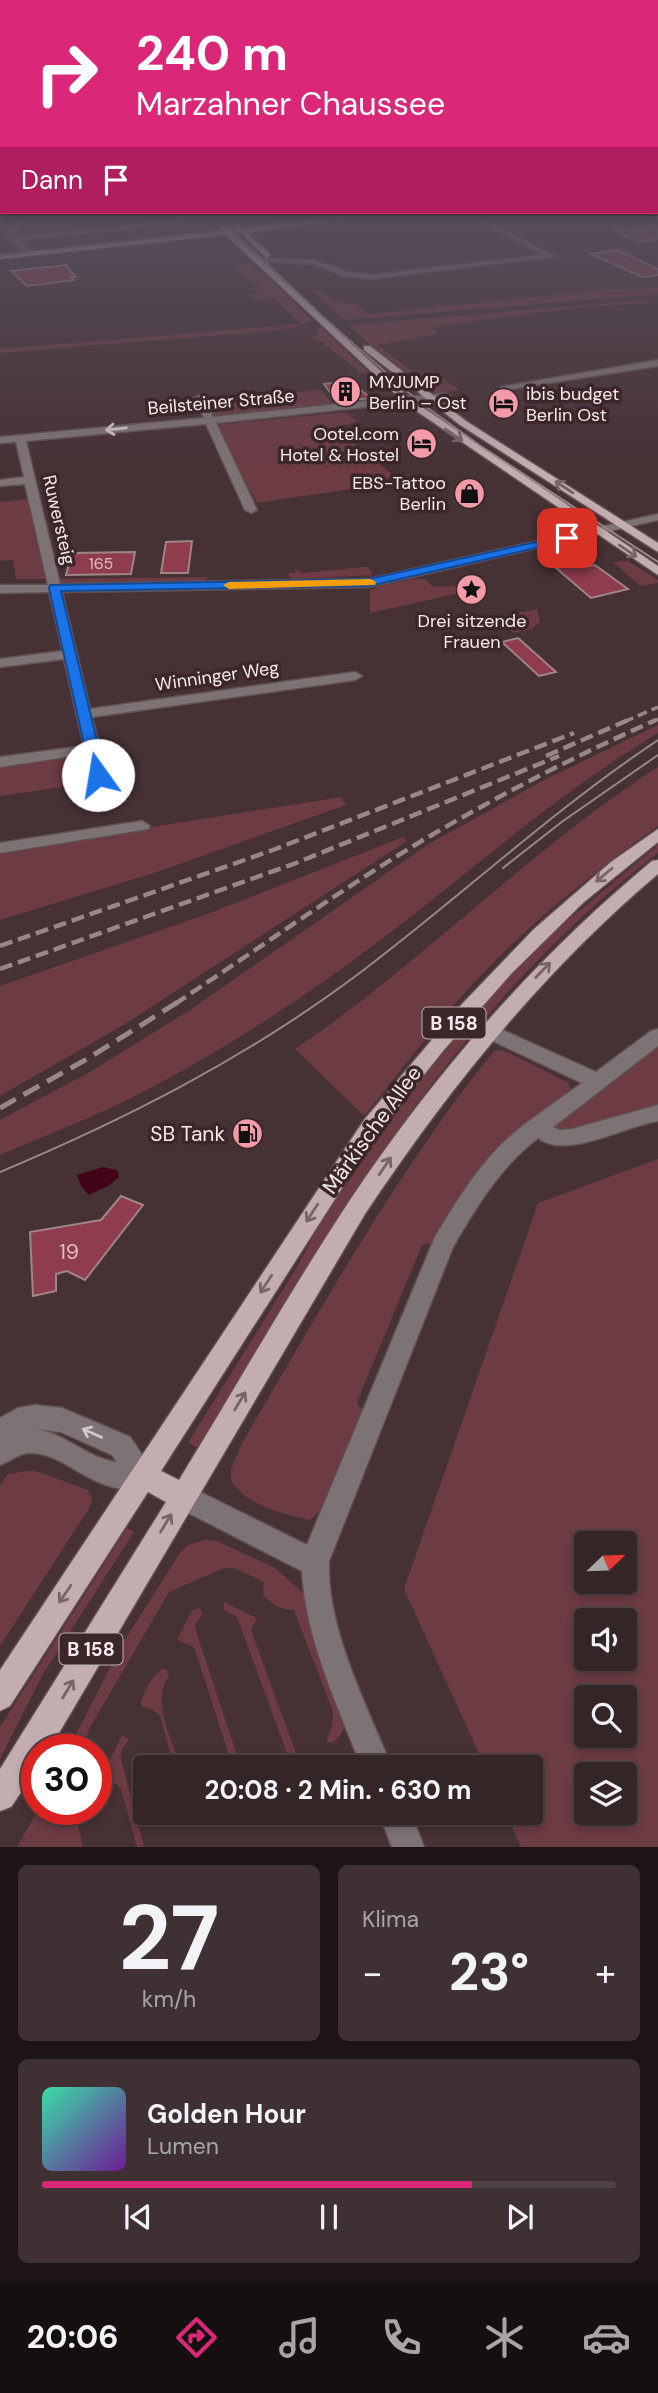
<!DOCTYPE html>
<html lang="de">
<meta charset="utf-8">
<style>
:root{--surface:#342527;--page:#3f3133;--text:#f1f3f6;--muted:#a9a5a7;--line:#4e4244;--accent:#db2777}
body{margin:0;font-family:"DM Sans",sans-serif;background:var(--page);color:var(--text);height:100vh;display:flex;flex-direction:column;font-size:26px;white-space:nowrap}
*{box-sizing:border-box;margin:0}
p{font-size:23px;color:var(--muted)}
.icon{flex:none;width:38px;height:38px;fill:none;stroke:currentColor;stroke-width:2;stroke-linecap:round;stroke-linejoin:round}
.map{position:relative;height:1847px;overflow:hidden}
.details{display:flex;flex-direction:column;gap:18px;padding:18px;background:#1d1415;flex:1}
.details>*{flex:none}
.guide{position:absolute;left:0px;top:0px;width:658px;height:214px;box-shadow:0 4px 10px #0003,0 0 0 2px var(--line);background:#db2777;color:#fff;overflow:hidden}
.needle{width:46px;rotate:67deg}
.fabs{position:absolute;left:574px;top:1531px;display:grid;gap:14px}
.fabs a{display:grid;place-items:center;width:63px;height:63px;border-radius:7px;background:var(--surface);box-shadow:0 4px 10px #0003,0 0 0 2px var(--line);font-size:35px}
.speed{position:absolute;left:21px;top:1734px;display:flex;gap:14px;font-size:35px;font-weight:700;text-align:center}
.speed>*{display:grid;place-content:center;width:91px;height:91px;border-radius:50%;background:var(--surface);box-shadow:0 4px 10px #0003,0 0 0 2px var(--line);line-height:1}
.speed .limit{border:10px solid #d22;background:#fff;color:#111}
.pin{position:absolute;display:grid;place-items:center;width:60px;height:60px;color:#fff;margin:-30px;border-radius:14px;box-shadow:0 4px 10px #0006}
.me{position:absolute;width:77px;margin:-38px;rotate:347deg;stroke-linejoin:round;filter:drop-shadow(0 0 5px #0008)}
.turn{display:flex;align-items:center;gap:24px;height:147px;padding:0 21px;font-size:32px}
.turn .icon{width:91px;height:91px;stroke-width:2.5}
.turn b{display:block;font-size:49px;line-height:60px}
.then{display:flex;align-items:center;height:66px;padding:0 21px;background:#0003;gap:14px;font-size:26px}
.big{font-size:52px;font-weight:700;line-height:1.1}
.details .widget{flex:1;display:flex;flex-direction:column;justify-content:center;gap:10px;min-width:0;padding:0 24px;border-radius:10px;background:var(--page)}
.details .dial{align-items:center;gap:0}
.dial b{font-size:91px;line-height:1}
.song{display:flex;align-items:center;gap:21px}
.cover{width:84px;height:84px;border-radius:10px;background:linear-gradient(135deg,hsl(160 70% 55%),hsl(280 70% 35%))}
.played{height:7px;border-radius:4px;background:linear-gradient(90deg,var(--accent) 75%,var(--line) 75%)}
.keys{display:flex;justify-content:space-around;direction:ltr}
.heat{display:flex;justify-content:space-between;align-items:center;font-size:38px;direction:ltr}
.details .tiles{flex:1;display:grid;gap:18px;grid-template-columns:1fr 1fr}
.widget:last-child{grid-column:span 2}
.trip{position:absolute;left:133px;top:1755px;width:410px;height:70px;border-radius:7px;background:var(--surface);box-shadow:0 4px 10px #0003,0 0 0 2px var(--line);font-weight:700;line-height:70px;text-align:center}
.menu{display:flex;height:112px;justify-content:space-around;align-items:center;background:#150f10;color:var(--muted)}
.menu .icon{width:49px;height:49px}
.menu .active{color:var(--accent)}
.menu b{font-size:32px;color:var(--text)}
.map>svg:first-child{display:block}
.green{fill:#6c3b44;fill-rule:evenodd}
.water{fill:#410417}
.building{fill:#8f3c4f;stroke:#9d8588;stroke-width:2}
.lines{fill:none;stroke-linecap:round;stroke-linejoin:round}
.minor-casing{stroke:#624f51;stroke-width:3}
.major-casing{stroke:#624f51;stroke-width:3}
.minor{fill:#7e7374;fill-rule:evenodd}
.major{fill:#c3adb0;fill-rule:evenodd}
.tram{stroke:#988789;stroke-width:2}
.rail-far2{stroke:#988789;stroke-width:3.5;stroke-dasharray:10 5;stroke-linecap:butt}
.rail-far1{stroke:#988789;stroke-width:4.5;stroke-dasharray:13 6;stroke-linecap:butt}
.rail{stroke:#988789;stroke-width:5;stroke-dasharray:18 9;stroke-linecap:butt}
.oneway{stroke:#d3c6c8}
.oneway2{stroke:#786366}
.route{fill:#1a73e8;stroke:#114b97;stroke-width:2}
.slow{fill:#f59e0b}
.labels{text-anchor:middle;dominant-baseline:central;stroke-width:7;stroke-linejoin:round;paint-order:stroke}
.far-number-label{font-size:16px;fill:#debec5}
.far-poi-label{font-size:18px;fill:#f8eaec;stroke:#3b272a;text-anchor:start}
.far-street-label{font-size:18px;fill:#f8eaec;stroke:#3b272a}
.shield{fill:#3b272a;stroke:#bfb0b2;stroke-width:2}
.shield-label{font-size:19px;font-weight:bold;fill:#f8eaec}
.street-label{font-size:21px;fill:#f8eaec;stroke:#3b272a}
.poi-label{font-size:21px;fill:#f8eaec;stroke:#3b272a;text-anchor:end}
.near-number-label{font-size:21px;fill:#debec5}
</style>
<div class="map">
<svg width="658" height="1847" viewBox="0 0 658 1847">
<rect width="100%" height="100%" fill="#463134"/>
<g class="green">
<path d="M240,264h10l18,13 44,43 -19,8 -33,4 -260,21v-4l302,-25 -29,-26 -17,2 -7,-6h6l5,-6 -27,-20z"/>
<path d="M658,288v6l-315,26 -33,-31 11,3 15,9 19,3 15,10 68,-7 -3,-3 12,2 158,-17z"/>
<path d="M658,299l-12,4 -71,5 -142,19 5,7 -61,11 36,27 -9,1 -56,-48z"/>
<path d="M322,328l47,45 -12,1 3,-1 -3,-4 -37,-28 -9,-3 8,-3 -5,-6z"/>
<path d="M432,371l26,18v2l-25,1 -27,-18z"/>
<path d="M321,390l12,15 -112,13 -7,-2 -9,-17z"/>
<path d="M346,412l11,10 -22,5 59,49 25,-2 -66,11 -2,4 -94,14 -42,-78z"/>
<path d="M27,499l18,80h-29l-3,-19 -13,1v-59z"/>
<path d="M628,561l30,19v3l-18,3 -27,-24z"/>
<path d="M363,567h5l5,8 -82,4 -3,-6h8l-1,-4 8,4z"/>
<path d="M207,577l-1,3 -5,2 -140,2 -2,-5z"/>
<path d="M414,579h11l8,8 25,-1 7,6 -95,21v-22l9,-5z"/>
<path d="M537,609l3,12 -8,8 -19,4 -14,-13 -29,6v-3z"/>
<path d="M658,725v8c-99,59 -185,137 -276,206 -83,63 -172,120 -265,166 -38,18 -78,33 -117,50v-35l88,-47 102,-63 237,-165 119,-66z"/>
<path d="M77,755l9,5 5,23 -91,13v-30z"/>
<path d="M658,767v59c-66,47 -131,99 -186,159 -38,41 -72,87 -108,131l-69,-67c127,-86 234,-199 363,-282z"/>
<path d="M341,797l5,8 -189,67 -157,48v-69z"/>
<path d="M403,837l4,4 -282,183 -125,72v-110l210,-73z"/>
<path d="M658,845v8c-207,158 -328,376 -460,595l-10,-5 109,-176 20,-38 64,-96 40,-53 73,-87 60,-61z"/>
<path d="M658,1041v67l-30,5 -63,22 -12,-7v-4z"/>
<path d="M503,1050l66,33 2,9 -135,154 -8,-3 -6,2 -65,157 2,5 9,4 -41,100 -6,-1 -11,10c-28,-7 -62,-13 -79,-39v-12l11,-26c79,-134 154,-271 252,-392z"/>
<path d="M658,1159v688h-137l-15,-34h24v-45l-45,-1 -81,-178 134,-386zM586,1544h39v38h-39zM625,1620v39h-39v-39zM586,1698h39v38h-39zM586,1774h39v39h-39z"/>
<path d="M33,1470l55,20 4,8 -2,9 -90,139v-161l8,-11z"/>
<path d="M127,1528l7,4 -91,142 -43,85v-32z"/>
<path d="M205,1540l12,1 58,27 34,30 37,124c-2,9 -6,15 -14,21l-4,-1 -1,-4 5,-11 1,-15 -39,-102c-14,0 -21,-5 -31,-15l1,-13 -30,-14h-10l-55,24 -80,137 -2,6 1,5 7,5 -2,5h-25l53,-104 60,-95 7,-6z"/>
<path d="M224,1602l33,16 -6,12 50,137h-9l-55,-150 -13,-7z"/>
<path d="M199,1608l4,6 -8,10 2,10 44,133h-8l-39,-120 -17,-7 15,-30z"/>
<path d="M163,1668l5,3 1,5c-19,24 4,66 12,91h-7l-14,-51 -7,-6 -12,-4c0,-12 12,-31 22,-38z"/>
<path d="M122,1735l7,4 -7,10 -1,10 23,88h-7l-16,-58 -5,-5 -11,-1 -3,-6z"/>
<path d="M38,1810h36l9,37h-66z"/>
</g>
<path class="water" d="M103,1167l14,3 2,7 -11,9 -19,9 -8,-9 -4,-11z"/>
<g class="building">
<path d="M658,226v13l-19,3 -24,-11z"/>
<path d="M617,250l41,19v6l-16,2 -51,-23z"/>
<path d="M66,265l10,12h-5l3,3 -47,6 -16,-15z"/>
<path d="M349,381l22,17 -34,4 -13,-18z"/>
<path d="M192,541l-4,32h-27l5,-31z"/>
<path d="M135,552l-4,22 -65,1 6,-22z"/>
<path d="M584,562l6,4 5,-1 33,24 -37,9 -35,-30z"/>
<path d="M518,638l38,34 -17,4 -37,-34z"/>
<path d="M121,1196l22,9 -58,75 -18,-9 -11,3v17l-23,5 -3,-64 71,-12z"/>
</g>
<g class="lines">
<defs>
<g id="minor">
<path d="M81,212h20l-71,9 -18,10 5,6 162,-16 -11,-9h7l13,10 -167,18 10,11 -4,2 -16,-13 -6,-9 21,-13z"/>
<path d="M202,212h7l15,17h-4z"/>
<path d="M460,212h8l88,44 -184,23 -28,-3 -31,-12 -60,-3 4,-2 57,1 34,12 24,3 172,-20z"/>
<path d="M658,360v6l-153,24 -5,-3z"/>
<path d="M445,393l5,3 -2,2 -232,25 41,87 -6,3 -6,-3 -39,-86 -180,17 34,143 309,-5 289,-65v6l-289,67 -307,5 28,117 265,-37 7,4 -7,4 -263,37 14,58 -3,3h-10l-7,-24 -86,13v-10l84,-11 -20,-87 -64,8v-8l63,-8 -14,-59 -49,1v-8h48l-23,-101 -25,2v-6l24,-3 -8,-35 -16,1v-6l204,-19 -10,-20 5,-3 5,3 9,19z"/>
<path d="M142,821l8,5 -2,3 -148,24v-10z"/>
<path d="M487,1023l109,49 55,-41 7,-2v17l-105,81 7,3 12,-1 86,-24v16c-33,5 -92,39 -120,17 -37,28 -62,69 -85,109l-124,314c-3,67 38,145 63,207h-30c-25,-64 -56,-128 -60,-197l-129,-66 -4,-9 4,-9 9,-4 125,62 128,-308c22,-36 45,-75 78,-103 21,-18 46,-34 69,-51l-102,-48 -3,-5 3,-5z"/>
<path d="M35,1405l27,3 68,29 26,38 -4,9c-52,21 -83,-32 -122,-31 -11,0 -20,8 -30,12v-47l18,-10zM34,1429h1l26,3 51,23 5,7c-30,-3 -52,-30 -83,-33z"/>
<path d="M379,1813h32l13,34h-32z"/>
</g>
<g id="major">
<path d="M381,212h17l-151,21 23,21 -3,4 -26,-25 -8,1 179,166 246,166v9l-252,-171 -180,-169 -226,24v-4l222,-23 -3,-4 3,-2 7,5 8,-1 -3,-4 3,-2 7,5z"/>
<path d="M364,346h6l96,75 192,122v9l-198,-127 -96,-75z"/>
<path d="M658,829v13l-74,60 -73,72 -68,77 -65,81 -217,339 18,9c57,-93 111,-189 171,-280 85,-127 184,-241 302,-339l6,-1v14c-116,98 -209,214 -293,340l-316,536h-12v19l-26,38 -11,4v-42l166,-267 -18,-10 -138,214 -10,5v-41l364,-550 99,-117 71,-74 77,-67z"/>
</g>
</defs>
<use href="#minor" class="minor-casing"/>
<use href="#major" class="major-casing"/>
<use href="#minor" class="minor"/>
<use href="#major" class="major"/>
<g class="tram">
<path d="M213,212l109,104 96,85 64,46 176,115"/>
<path d="M0,256l383,-44"/>
<path d="M503,868l60,-47 95,-66"/>
<path d="M0,1172c124,-52 244,-113 353,-194 103,-77 197,-166 305,-238"/>
</g>
<g class="rail-far2">
<path d="M624,722l34,-15"/>
<path d="M652,722l6,-3"/>
</g>
<g class="rail-far1">
<path d="M546,756l82,-36"/>
<path d="M0,946l273,-96 301,-117"/>
<path d="M0,969l296,-106 263,-107"/>
<path d="M175,1004c80,-53 158,-109 240,-159 78,-47 158,-88 241,-125"/>
</g>
<path class="rail" d="M0,1108l87,-49 91,-57"/>
</g>
<defs><path id="oneway-shaft" d="M-6 0H5M1.5-3L5.5 0L1.5 3" fill="none" stroke-width="1.6" stroke-linecap="round" stroke-linejoin="round" transform="scale(1.75)"/></defs>
<g class="oneway">
<use href="#oneway-shaft" transform="translate(116 429) rotate(174)"/>
<use href="#oneway-shaft" transform="translate(92 1433) rotate(-156)"/>
</g>
<g class="oneway2">
<use href="#oneway-shaft" transform="translate(454 435) rotate(34)"/>
<use href="#oneway-shaft" transform="translate(564 487) rotate(-147)"/>
<use href="#oneway-shaft" transform="translate(628 551) rotate(34)"/>
<use href="#oneway-shaft" transform="translate(604 875) rotate(140)"/>
<use href="#oneway-shaft" transform="translate(543 970) rotate(-46)"/>
<use href="#oneway-shaft" transform="translate(385 1166) rotate(-56)"/>
<use href="#oneway-shaft" transform="translate(312 1213) rotate(123)"/>
<use href="#oneway-shaft" transform="translate(266 1284) rotate(123)"/>
<use href="#oneway-shaft" transform="translate(240 1401) rotate(-59)"/>
<use href="#oneway-shaft" transform="translate(166 1523) rotate(-59)"/>
<use href="#oneway-shaft" transform="translate(65 1594) rotate(124)"/>
<use href="#oneway-shaft" transform="translate(68 1689) rotate(-59)"/>
</g>
<linearGradient id="sky" x2="0" y2="1"><stop stop-color="#261b1d"/><stop offset="0.45" stop-color="#574e5c"/><stop offset="1" stop-color="#574e5c" stop-opacity="0"/></linearGradient>
<rect width="658" height="469" fill="url(#sky)"/>
<path class="route" d="M567,535l5,3 -1,2 -202,46 -308,5 44,184 -7,4 -7,-4 -42,-187 1,-3 319,-6z"/>
<path class="slow" d="M371,579l5,3 -1,3 -146,4 -6,-4 6,-3z"/>
<defs>
<symbol id="building-disc" viewBox="-11 -11 22 22"><circle r="9.5" fill="#f39aa9" stroke="#3b272a"/><path d="M-4-6H4V6H1V3H-1V6H-4ZM-2.5-4.3h1.7v1.8h-1.7ZM.8-4.3h1.7v1.8H.8ZM-2.5-1h1.7V.8h-1.7ZM.8-1h1.7V.8H.8Z" fill="#111"/></symbol>
<symbol id="hotel-disc" viewBox="-11 -11 22 22"><circle r="9.5" fill="#f39aa9" stroke="#3b272a"/><path d="M-6-4.5h1.5V1H6V5H4.5V3h-9V5H-6ZM-4 0a1.8 1.8 0 1 1 3.6 0ZM.5 0V-2.5h3Q6-2.5 6 0Z" fill="#111"/></symbol>
<symbol id="shop-disc" viewBox="-11 -11 22 22"><circle r="9.5" fill="#f39aa9" stroke="#3b272a"/><path d="M-5-2.5h2.3a2.7 3.5 0 0 1 5.4 0H5L5.5 6h-11ZM-1.5-2.5h3a1.5 2.3 0 0 0-3 0Z" fill="#111"/></symbol>
<symbol id="sight-disc" viewBox="-11 -11 22 22"><circle r="9.5" fill="#f39aa9" stroke="#3b272a"/><path d="M0-6L1.8-2.2L6-1.7L2.9 1.2L3.7 5.4L0 3.3L-3.7 5.4L-2.9 1.2L-6-1.7L-1.8-2.2Z" fill="#111"/></symbol>
<symbol id="fuel-disc" viewBox="-11 -11 22 22"><circle r="9.5" fill="#f39aa9" stroke="#3b272a"/><path d="M-5.5-6h7V0h2V4h1.3V-2.5L3-4.5l.8-.8L6-3V5H2.5V1h-1V6h-7ZM-4.2-4.7v3.2H.2V-4.7Z" fill="#111"/></symbol>
</defs>
<g fill-rule="evenodd">
<use href="#building-disc" x="328" y="374" width="35" height="35"/>
<use href="#hotel-disc" x="486" y="386" width="35" height="35"/>
<use href="#hotel-disc" x="404" y="426" width="35" height="35"/>
<use href="#shop-disc" x="452" y="476" width="35" height="35"/>
<use href="#sight-disc" x="454" y="572" width="35" height="35"/>
<use href="#fuel-disc" x="230" y="1116" width="35" height="35"/>
</g>
<g class="labels">
<g class="far-number-label">
<text x="101" y="563">165</text>
</g>
<g class="far-poi-label">
<text x="369" y="382">MYJUMP<tspan x="369" dy="21">Berlin – Ost</tspan></text>
<text x="526" y="394">ibis budget<tspan x="526" dy="21">Berlin Ost</tspan></text>
<text x="399" y="434" text-anchor="end">Ootel.com<tspan x="399" dy="21">Hotel &amp; Hostel</tspan></text>
<text x="446" y="483" text-anchor="end">EBS-Tattoo<tspan x="446" dy="21">Berlin</tspan></text>
<text x="472" y="621" text-anchor="middle">Drei sitzende<tspan x="472" dy="21">Frauen</tspan></text>
</g>
<g class="far-street-label">
<text transform="translate(221 402) rotate(-5)">Beilsteiner Straße</text>
<text transform="translate(59 520) rotate(77)">Ruwersteig</text>
<text transform="translate(217 676) rotate(-8)">Winninger Weg</text>
</g>
<g class="shield">
<rect x="422.5" y="1007.5" width="63" height="31" rx="5"/>
<rect x="59.5" y="1633.5" width="63" height="31" rx="5"/>
</g>
<g class="shield-label">
<text x="454" y="1023">B 158</text>
<text x="91" y="1649">B 158</text>
</g>
<g class="street-label">
<text transform="translate(372 1130) rotate(-54)">Märkische Allee</text>
</g>
<g class="poi-label">
<text x="225" y="1134">SB Tank</text>
</g>
<g class="near-number-label">
<text x="69" y="1252">19</text>
</g>
</g>
</svg>
<div class="fabs">
<a><svg class="needle" viewBox="-14 -14 28 28"><path d="M0-13l5 13h-10z" fill="#e53935"/><path d="M0 13l5-13h-10z" fill="#a9a5a7"/></svg></a>
<a><svg class="icon" aria-label="sound" viewBox="0 0 24 24"><path d="M4 9h4l5-4v14l-5-4H4zM17 9q2 3 0 6"/></svg></a>
<a><svg class="icon" aria-label="search" viewBox="0 0 24 24"><circle cx="10" cy="10" r="6"/><path d="M15 15l6 6"/></svg></a>
<a><svg class="icon" aria-label="layers" viewBox="0 0 24 24"><path d="M12 4l9 5-9 5-9-5zM3 14l9 5 9-5"/></svg></a>
</div>
<div class="speed"><div class="limit">30</div></div>
<div class="pin" style="left:567px;top:538px;background:#d93025"><svg class="icon" aria-label="arrive" viewBox="0 0 24 24"><path d="M6 21V4h12l-3 4 3 4H6"/></svg></div>
<svg class="me" style="left:98px;top:775px" viewBox="-20 -20 40 40"><circle r="19" fill="#fff"/><path d="M0-13L10 11 0 6-10 11z" fill="#1a73e8"/></svg>
<div class="trip">20:08 · 2 Min. · 630 m</div>
<div class="guide">
<div class="turn"><svg class="icon" aria-label="right" viewBox="0 0 24 24"><path d="M7 20v-9h11M14 6l5 5-5 5"/></svg><div><b>240 m</b>Marzahner Chaussee</div></div>
<div class="then">Dann<svg class="icon" aria-label="arrive" viewBox="0 0 24 24"><path d="M6 21V4h12l-3 4 3 4H6"/></svg></div>
</div>
</div>
<section class="details">
<div class="tiles">
<div class="widget dial"><b>27</b><p>km/h</p></div>
<div class="widget"><p>Klima</p>
<div class="heat"><a>−</a><b class="big">23°</b><a>+</a></div>
</div>
<div class="widget">
<div class="song"><i class="cover"></i><div><b>Golden Hour</b><p>Lumen</p></div></div>
<div class="played"></div>
<div class="keys"><svg class="icon" aria-label="previous" viewBox="0 0 24 24"><path d="M18 5L8 12l10 7zM5 5v14"/></svg><svg class="icon" aria-label="pause" viewBox="0 0 24 24"><path d="M8 5v14M16 5v14"/></svg><svg class="icon" aria-label="next" viewBox="0 0 24 24"><path d="M6 5l10 7-10 7zM19 5v14"/></svg></div>
</div>
</div>
</section>
<nav class="menu">
<b>20:06</b>
<svg class="icon active" aria-label="directions" viewBox="0 0 24 24"><path d="M12 3l9 9-9 9-9-9zM9 14v-3h6M13 9l2 2-2 2"/></svg>
<svg class="icon" aria-label="music" viewBox="0 0 24 24"><path d="M9 18V5l10-2v13"/><circle cx="6" cy="18" r="3"/><circle cx="16" cy="16" r="3"/></svg>
<svg class="icon" aria-label="phone" viewBox="0 0 24 24"><path d="M5 4h4l2 5-3 2q2 4 5 5l2-3 5 2v4C11 20 4 13 5 4z"/></svg>
<svg class="icon" aria-label="climate" viewBox="0 0 24 24"><path d="M12 3v18M4 7l16 10M4 17L20 7"/></svg>
<svg class="icon" aria-label="car" viewBox="0 0 24 24"><path d="M5 17H2v-5l4-1 3-4h7l3 4 3 1v5h-3M9 17h6M6 11h13"/><circle cx="7" cy="17" r="2"/><circle cx="17" cy="17" r="2"/></svg>
</nav>
